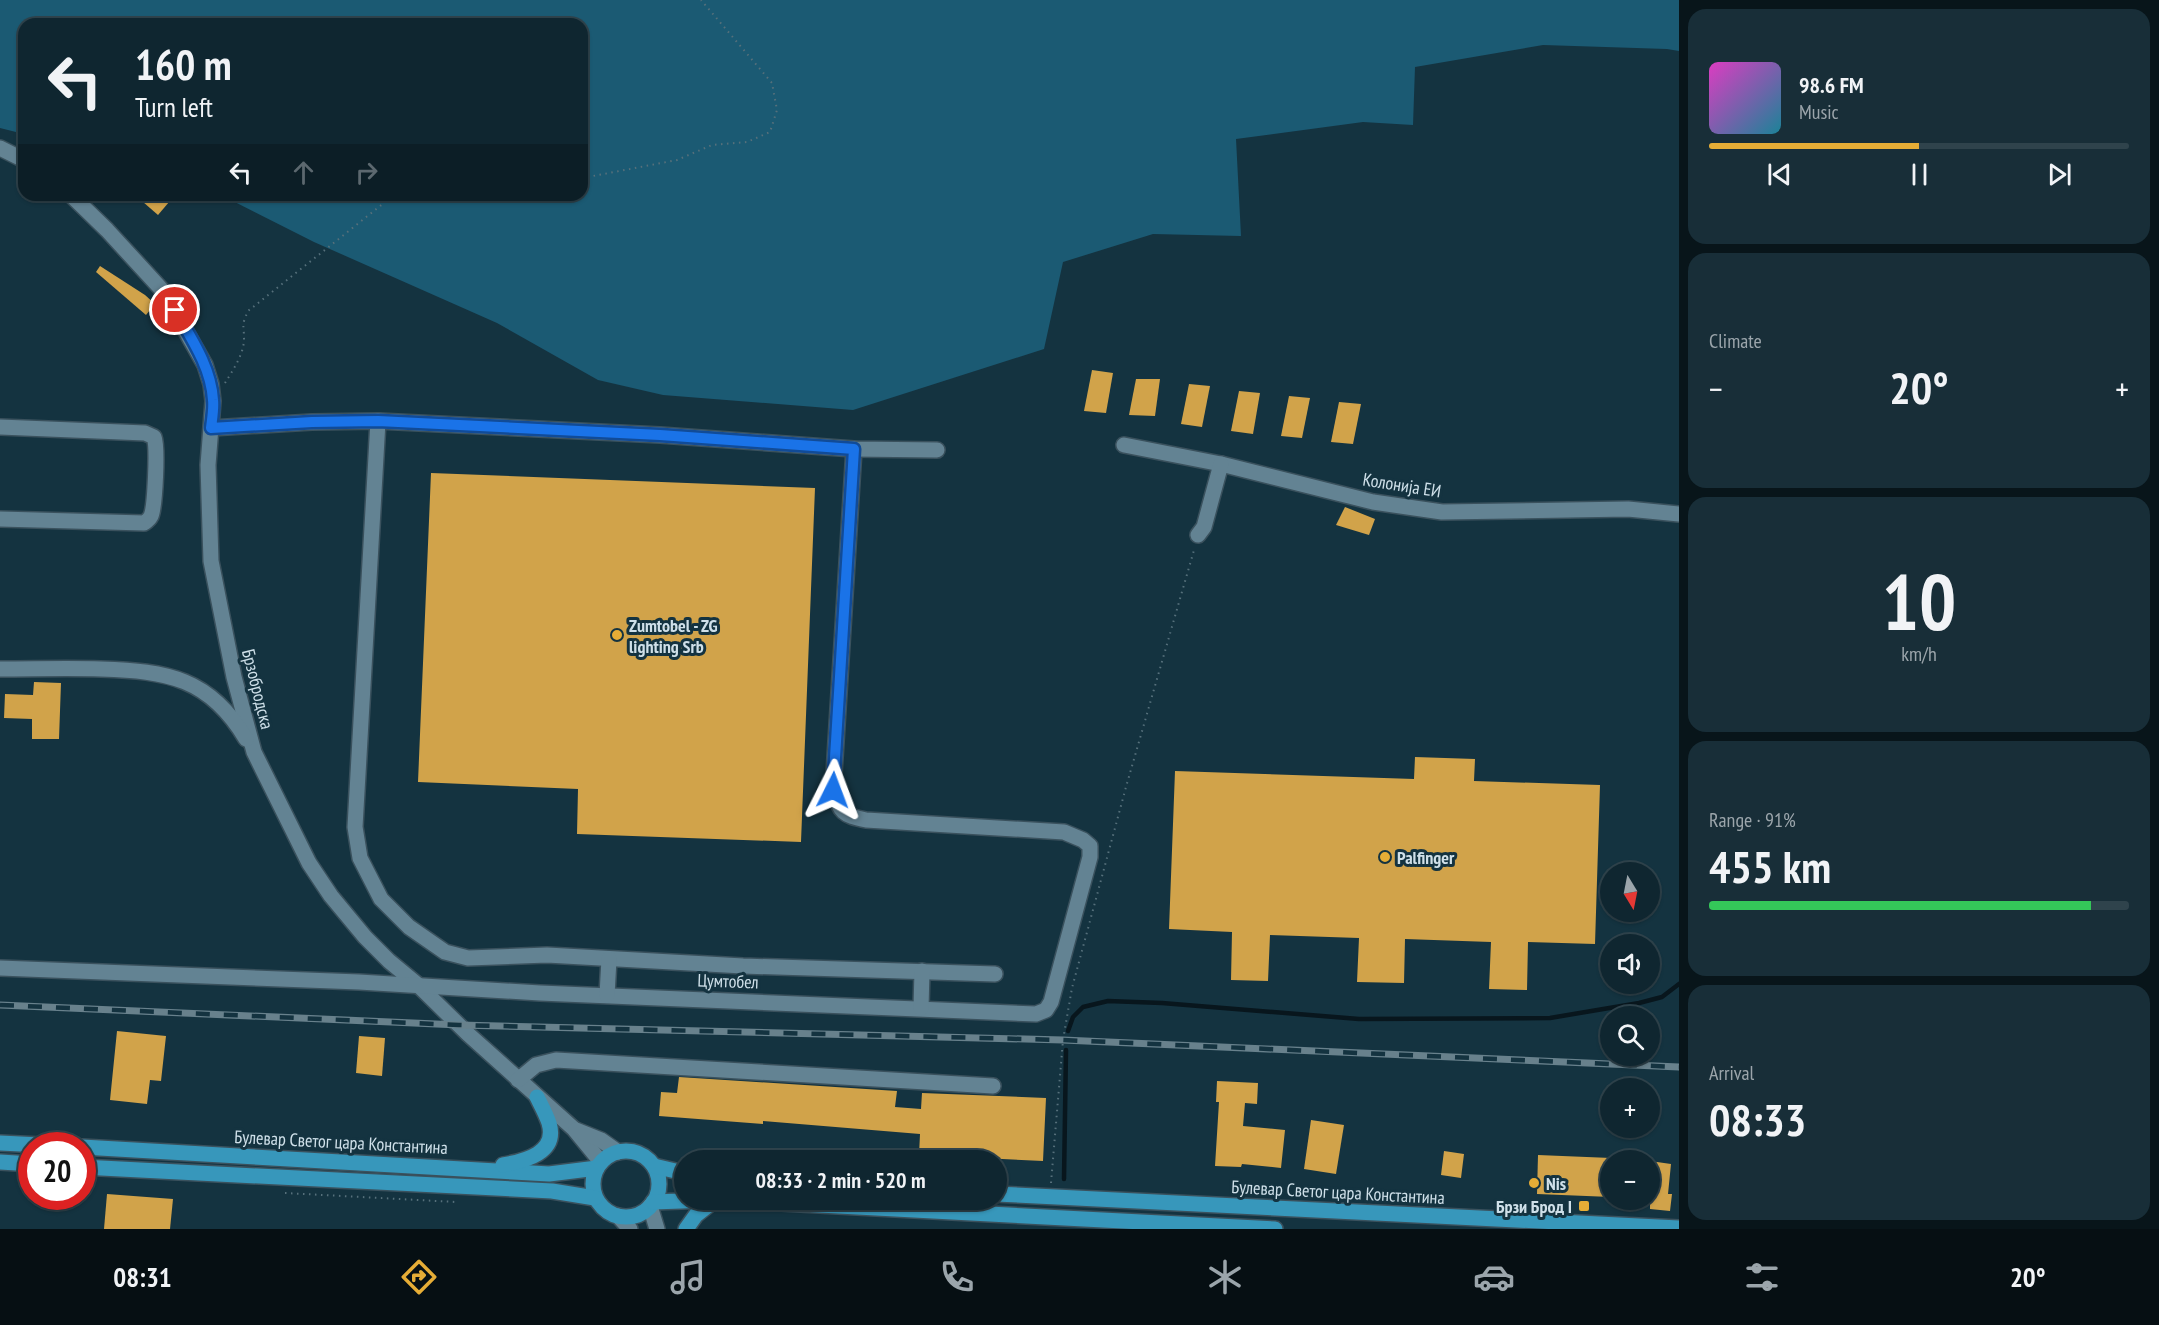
<!DOCTYPE html>
<meta charset="utf-8">
<style>
:root{--surface:#0f2630;--page:#182e38;--text:#f1f3f6;--muted:#9ba5ab;--line:#2f434c;--accent:#e6ad36}
body{margin:0;font-family:"PT Sans Narrow",sans-serif;background:var(--page);color:var(--text);height:100vh;display:flex;flex-direction:column;font-size:22px;white-space:nowrap}
*{box-sizing:border-box;margin:0}
p{font-size:20px;color:var(--muted)}
.icon{flex:none;width:33px;height:33px;fill:none;stroke:currentColor;stroke-width:2;stroke-linecap:round;stroke-linejoin:round}
.map{position:relative;flex:1;overflow:hidden}
.drawer{display:flex;flex-direction:column;gap:9px;padding:9px;background:#08151a;width:480px}
.drawer>*{flex:none}
.guide{position:absolute;left:18px;top:18px;width:570px;height:183px;border-radius:18px;box-shadow:0 2px 4px #0004,0 0 0 2px var(--line);background:#0f2630;color:var(--text);overflow:hidden}
.needle{width:39px;rotate:170deg}
.tools{position:absolute;left:1600px;top:862px;display:grid;gap:12px}
.tools a{display:grid;place-items:center;width:60px;height:60px;border-radius:50%;background:var(--surface);box-shadow:0 2px 4px #0004,0 0 0 2px var(--line);font-size:30px}
.speed{position:absolute;left:18px;top:1132px;display:flex;gap:12px;font-size:30px;font-weight:700;text-align:center}
.speed>*{display:grid;place-content:center;width:78px;height:78px;border-radius:50%;background:var(--surface);box-shadow:0 2px 4px #0004,0 0 0 2px var(--line);line-height:1}
.speed .limit{border:9px solid #d22;background:#fff;color:#111}
.pin{position:absolute;display:grid;place-items:center;width:51px;height:51px;color:#fff;margin:-26px;border:3px solid #fff;border-radius:50%;box-shadow:0 2px 6px #0007}
.me{position:absolute;width:66px;margin:-33px;rotate:3deg;stroke-linejoin:round;filter:drop-shadow(0 0 4px #0008)}
.turn{display:flex;align-items:center;gap:21px;height:126px;padding:0 18px;font-size:27px}
.turn .icon{width:78px;height:78px;stroke-width:2.5}
.turn b{display:block;font-size:42px;line-height:51px}
.lanes{display:flex;align-items:center;height:57px;padding:0 18px;background:#0003;justify-content:center;gap:30px;direction:ltr}
.lanes .off{opacity:.35}
.big{font-size:45px;font-weight:700;line-height:1.1}
.drawer .widget{flex:1;display:flex;flex-direction:column;justify-content:center;gap:9px;min-width:0;padding:0 21px;border-radius:18px;background:var(--page)}
.drawer .dial{align-items:center;gap:0}
.dial b{font-size:78px;line-height:1}
.song{display:flex;align-items:center;gap:18px}
.cover{width:72px;height:72px;border-radius:9px;background:linear-gradient(135deg,hsl(310 70% 55%),hsl(190 70% 35%))}
.played{height:6px;border-radius:3px;background:linear-gradient(90deg,var(--accent) 50%,var(--line) 50%)}
.keys{display:flex;justify-content:space-around;direction:ltr}
.heat{display:flex;justify-content:space-between;align-items:center;font-size:33px;direction:ltr}
.charge{height:9px;border-radius:4px;background:linear-gradient(90deg,#34c759 91%,var(--line) 0)}
.trip{position:absolute;left:674px;top:1150px;width:333px;height:60px;border-radius:30px;background:var(--surface);box-shadow:0 2px 4px #0004,0 0 0 2px var(--line);font-weight:700;line-height:60px;text-align:center}
.tab-bar{display:flex;height:96px;justify-content:space-around;align-items:center;background:#060f13;color:var(--muted)}
.tab-bar .icon{width:42px;height:42px}
.tab-bar .current{color:var(--accent)}
.tab-bar b{font-size:27px;color:var(--text)}
main{display:flex;flex:1;min-height:0}
.map>svg:first-child{display:block}
.green{fill:#1b5a73}
.lines{fill:none;stroke-linecap:round;stroke-linejoin:round}
.stream{stroke:#08161d;stroke-width:4.5}
.building{fill:#d1a34a}
.minor-casing{stroke:#3a515d;stroke-width:18}
.major-casing{stroke:#3a515d;stroke-width:18}
.path{stroke:#56707b;stroke-width:2;stroke-dasharray:1.5 4.5;stroke-linecap:butt}
.minor{stroke:#638393;stroke-width:15}
.major{stroke:#3797bb;stroke-width:15}
.rail-casing{stroke:#68818c;stroke-width:7}
.rail{stroke:#143340;stroke-width:4.5;stroke-dasharray:14;stroke-linecap:butt}
.route-casing{stroke:#114b97;stroke-width:15}
.route{stroke:#1a73e8;stroke-width:10}
.poi-dot{fill:#e6ad36;stroke:#143340;stroke-width:2}
.labels{text-anchor:middle;dominant-baseline:central;stroke-width:6;stroke-linejoin:round;paint-order:stroke}
.street-label{font-size:18px;fill:#cfe0e9;stroke:#143340}
.poi-label{font-size:18px;font-weight:bold;fill:#cfe0e9;stroke:#143340;text-anchor:start}
</style>
<main>
<div class="map">
<svg width="1679" height="1229" viewBox="0 0 1679 1229">
<rect width="100%" height="100%" fill="#143340"/>
<path class="green" d="M0,0h1679v51l-12,-2 -124,-4 -128,22 -2,58 -50,-3 -127,17 5,97 -88,-2 -90,28 -19,87 -191,61 -190,-15 -65,-15 -101,-57 -183,-81 -93,-47h361v-171h-558v110l-24,-6z"/>
<g class="lines">
<g class="stream">
<path d="M1068,1031l5,-14 10,-10 25,-6 54,2 197,16 191,-1 89,-15 23,-6 17,-13"/>
<path d="M1064,1179l2,-129"/>
</g>
</g>
<g class="building">
<path d="M135,195h40l-17,20z"/>
<path d="M100,266l45,29 10,9 -9,11 -50,-43z"/>
<path d="M1092,370l21,3 -7,40 -22,-2z"/>
<path d="M1136,379h24l-5,37 -26,-1z"/>
<path d="M1189,384l21,2 -8,41 -21,-3z"/>
<path d="M1239,391l21,2 -7,41 -22,-3z"/>
<path d="M1289,396l21,2 -8,40 -21,-2z"/>
<path d="M1339,402l22,2 -8,40 -22,-2z"/>
<path d="M431,473l384,15 -14,354 -224,-8 1,-45 -160,-7z"/>
<path d="M1345,507l30,12 -6,16 -33,-10z"/>
<path d="M34,682l27,1 -2,56h-27v-20l-28,-1 1,-24 28,1z"/>
<path d="M1415,757l60,2 -1,22 126,4 -5,159 -67,-2 -1,48 -38,-1 2,-47 -86,-3 -1,44 -47,-1 2,-44 -89,-3 -2,46 -37,-1 1,-48 -63,-3 6,-158 239,8z"/>
<path d="M117,1031l49,5 -5,45 -11,-1 -3,24 -37,-4z"/>
<path d="M359,1036l26,2 -3,38 -26,-3z"/>
<path d="M679,1077l218,14 -2,16 26,2 1,-16 124,5 -3,63 -124,-6 1,-21 -157,-13v3l-104,-8 2,-24 16,1z"/>
<path d="M1217,1081l41,2 -1,21 -12,-1 -2,23 42,4 -4,38 -39,-4 -1,3 -26,-1 4,-64h-3z"/>
<path d="M1311,1120l33,5 -8,49 -32,-5z"/>
<path d="M1444,1151l20,3 -3,24 -20,-3z"/>
<path d="M1538,1155l73,3v39l-74,-3z"/>
<path d="M1650,1161l21,3 -3,30h4l-2,17 -20,-2z"/>
<path d="M107,1194l66,5 -3,30h-66z"/>
</g>
<g class="lines">
<defs>
<g id="minor">
<path d="M0,148l24,12"/>
<path d="M71,195l36,35 56,61 42,74 6,19 2,17 -5,64 3,96 23,116 20,75 55,111 22,33 34,41 24,24 29,24 50,49 106,95 27,33"/>
<path d="M378,421l-23,406 5,31 21,41 28,28 36,25 23,6 79,-3 196,11 252,8"/>
<path d="M0,427l145,6 9,4c4,10 1,70 -3,79 -2,4 -4,5 -7,7l-144,-4"/>
<path d="M211,428l101,-6 66,-1 282,14 194,14 83,1"/>
<path d="M1124,445l97,19 152,38 69,10 186,-3 51,5"/>
<path d="M1198,535l6,-8 17,-63"/>
<path d="M0,669c34,0 68,-1 101,0 66,2 109,9 145,70"/>
<path d="M0,968l359,14 181,11 496,21 10,-4 5,-8 39,-145v-11l-7,-6 -19,-8 -198,-12c-24,-5 -25,-7 -33,-30l21,-341"/>
<path d="M607,995l2,-36"/>
<path d="M921,1008l1,-37"/>
<path d="M518,1080l18,-15 20,-5 437,26"/>
<path d="M576,1130l25,10 17,12"/>
<path d="M650,1206l7,23"/>
<path d="M618,1216l12,13"/>
</g>
<g id="major">
<path d="M0,1143l61,3"/>
<path d="M82,1147l467,27 48,-6"/>
<circle cx="626" cy="1184" r="33"/>
<path d="M0,1162l32,2"/>
<path d="M503,1165c22,-4 55,-12 46,-42 -3,-9 -8,-18 -12,-26"/>
<path d="M654,1166l30,7"/>
<path d="M82,1167l470,24 43,7"/>
<path d="M996,1194l683,34"/>
<path d="M723,1200l552,29"/>
<path d="M653,1202l57,-2"/>
<path d="M686,1229l10,-14 19,-15"/>
</g>
</defs>
<use href="#minor" class="minor-casing"/>
<use href="#major" class="major-casing"/>
<g class="path">
<path d="M582,173l11,3 84,-16 35,-15 35,-3 23,-10 7,-22 -5,-27 -71,-83"/>
<path d="M225,383c8,-13 19,-29 19,-44 0,-16 -3,-12 4,-28l146,-116"/>
<path d="M1051,1183l12,-143 9,-52 54,-201 68,-237"/>
<path d="M285,1193l171,9"/>
</g>
<use href="#minor" class="minor"/>
<use href="#major" class="major"/>
<defs>
<path id="rail" d="M0,1005l459,20 604,15 616,27"/>
</defs>
<use href="#rail" class="rail-casing"/>
<use href="#rail" class="rail"/>
</g>
<g class="lines">
<defs>
<path id="route" d="M175,310c16,28 36,57 38,90 1,9 -1,19 -2,28l101,-6 66,-1 282,14 194,14 -21,341"/>
</defs>
<use href="#route" class="route-casing"/>
<use href="#route" class="route"/>
</g>
<g class="poi-dot">
<circle cx="617" cy="635" r="6"/>
<circle cx="1385" cy="857" r="6"/>
<circle cx="1534" cy="1183" r="6"/>
<rect x="1578" y="1200" width="12" height="12" rx="3"/>
</g>
<g class="labels">
<g class="street-label">
<text transform="translate(1402 485) rotate(9)">Колонија ЕИ</text>
<text transform="translate(258 689) rotate(76)">Брзобродска</text>
<text transform="translate(728 981) rotate(2)">Цумтобел</text>
<text transform="translate(341 1142) rotate(3)">Булевар Светог цара Константина</text>
<text transform="translate(1338 1192) rotate(3)">Булевар Светог цара Константина</text>
</g>
<g class="poi-label">
<text x="629" y="625">Zumtobel - ZG<tspan x="629" dy="21">lighting Srb</tspan></text>
<text x="1397" y="857">Palfinger</text>
<text x="1546" y="1183">Nis</text>
<text x="1572" y="1206" text-anchor="end">Брзи Брод I</text>
</g>
</g>
</svg>
<div class="tools">
<a><svg class="needle" viewBox="-14 -14 28 28"><path d="M0-13l5 13h-10z" fill="#e53935"/><path d="M0 13l5-13h-10z" fill="#9ba5ab"/></svg></a>
<a><svg class="icon" aria-label="sound" viewBox="0 0 24 24"><path d="M4 9h4l5-4v14l-5-4H4zM17 9q2 3 0 6"/></svg></a>
<a><svg class="icon" aria-label="search" viewBox="0 0 24 24"><circle cx="10" cy="10" r="6"/><path d="M15 15l6 6"/></svg></a>
<a>+</a>
<a>−</a>
</div>
<div class="speed"><div class="limit">20</div></div>
<div class="pin" style="left:175px;top:310px;background:#d93025"><svg class="icon" aria-label="arrive" viewBox="0 0 24 24"><path d="M6 21V4h12l-3 4 3 4H6"/></svg></div>
<svg class="me" style="left:833px;top:790px" viewBox="-20 -20 40 40"><path d="M0-17L14 15 0 8-14 15z" fill="#1a73e8" stroke="#fff" stroke-width="4"/></svg>
<div class="trip">08:33 · 2 min · 520 m</div>
<div class="guide">
<div class="turn"><svg class="icon" aria-label="left" viewBox="0 0 24 24"><path d="M17 20v-9H6M10 6l-5 5 5 5"/></svg><div><b>160 m</b>Turn left</div></div>
<div class="lanes"><svg class="icon" aria-label="left" viewBox="0 0 24 24"><path d="M17 20v-9H6M10 6l-5 5 5 5"/></svg><svg class="icon off" aria-label="ahead" viewBox="0 0 24 24"><path d="M12 20V5M6 11l6-6 6 6"/></svg><svg class="icon off" aria-label="right" viewBox="0 0 24 24"><path d="M7 20v-9h11M14 6l5 5-5 5"/></svg></div>
</div>
</div>
<section class="drawer">
<div class="widget">
<div class="song"><i class="cover"></i><div><b>98.6 FM</b><p>Music</p></div></div>
<div class="played"></div>
<div class="keys"><svg class="icon" aria-label="previous" viewBox="0 0 24 24"><path d="M18 5L8 12l10 7zM5 5v14"/></svg><svg class="icon" aria-label="pause" viewBox="0 0 24 24"><path d="M8 5v14M16 5v14"/></svg><svg class="icon" aria-label="next" viewBox="0 0 24 24"><path d="M6 5l10 7-10 7zM19 5v14"/></svg></div>
</div>
<div class="widget"><p>Climate</p>
<div class="heat"><a>−</a><b class="big">20°</b><a>+</a></div>
</div>
<div class="widget dial"><b>10</b><p>km/h</p></div>
<div class="widget"><p>Range · 91%</p><b class="big">455 km</b><div class="charge"></div></div>
<div class="widget"><p>Arrival</p><b class="big">08:33</b></div>
</section>
</main>
<nav class="tab-bar">
<b>08:31</b>
<svg class="icon current" aria-label="directions" viewBox="0 0 24 24"><path d="M12 3l9 9-9 9-9-9zM9 14v-3h6M13 9l2 2-2 2"/></svg>
<svg class="icon" aria-label="music" viewBox="0 0 24 24"><path d="M9 18V5l10-2v13"/><circle cx="6" cy="18" r="3"/><circle cx="16" cy="16" r="3"/></svg>
<svg class="icon" aria-label="phone" viewBox="0 0 24 24"><path d="M5 4h4l2 5-3 2q2 4 5 5l2-3 5 2v4C11 20 4 13 5 4z"/></svg>
<svg class="icon" aria-label="climate" viewBox="0 0 24 24"><path d="M12 3v18M4 7l16 10M4 17L20 7"/></svg>
<svg class="icon" aria-label="car" viewBox="0 0 24 24"><path d="M5 17H2v-5l4-1 3-4h7l3 4 3 1v5h-3M9 17h6M6 11h13"/><circle cx="7" cy="17" r="2"/><circle cx="17" cy="17" r="2"/></svg>
<svg class="icon" aria-label="filters" viewBox="0 0 24 24"><path d="M4 7h16M4 17h16"/><circle cx="9" cy="7" r="2"/><circle cx="15" cy="17" r="2"/></svg>
<b>20°</b>
</nav>
